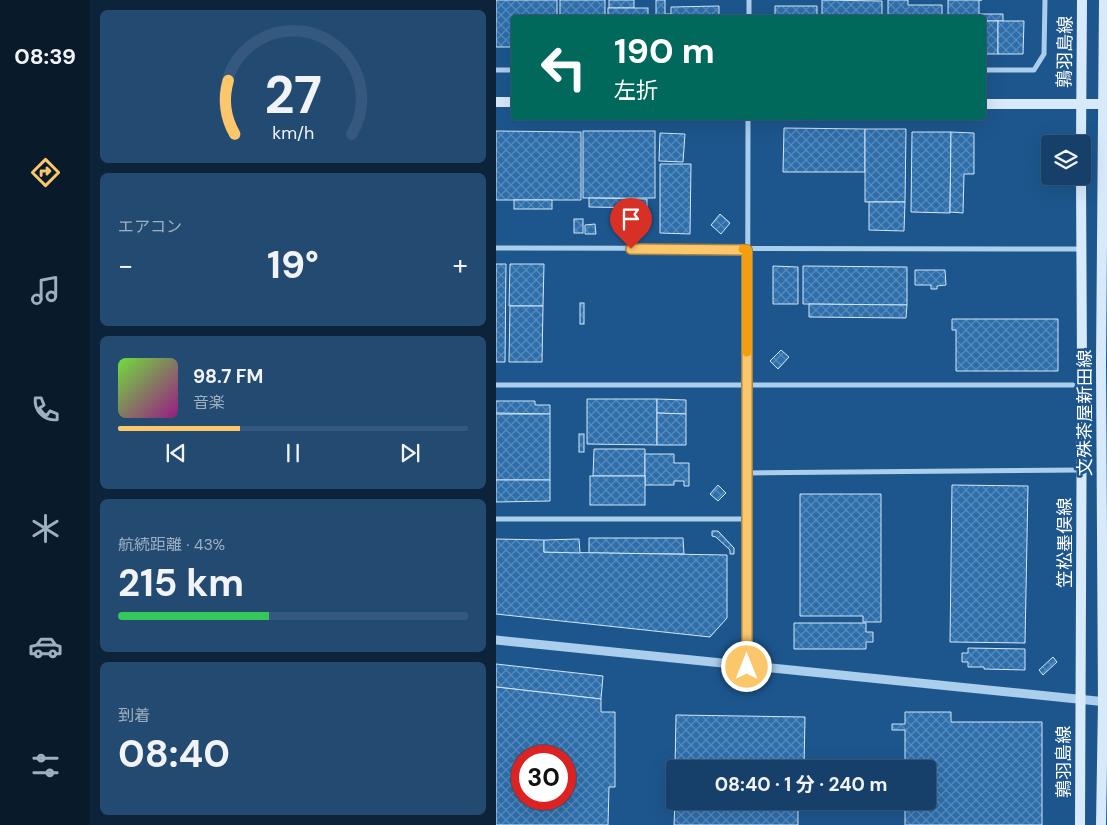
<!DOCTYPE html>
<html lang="ja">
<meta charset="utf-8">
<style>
:root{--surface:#16406a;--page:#234b72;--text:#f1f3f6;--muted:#9eafc1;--line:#35597e;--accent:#fcc76a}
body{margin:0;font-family:"DM Sans","Noto Sans JP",sans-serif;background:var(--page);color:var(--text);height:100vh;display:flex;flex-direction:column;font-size:19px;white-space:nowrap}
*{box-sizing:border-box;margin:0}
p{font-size:16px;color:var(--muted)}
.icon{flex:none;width:28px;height:28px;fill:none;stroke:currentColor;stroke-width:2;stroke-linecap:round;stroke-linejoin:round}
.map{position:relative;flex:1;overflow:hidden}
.panel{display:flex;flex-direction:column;gap:10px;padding:10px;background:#0c233a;width:406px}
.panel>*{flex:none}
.top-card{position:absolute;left:15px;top:15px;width:475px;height:105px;border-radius:5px;box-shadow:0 5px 20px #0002,0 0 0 1px var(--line);background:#00695c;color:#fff;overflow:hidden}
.controls{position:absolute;left:545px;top:135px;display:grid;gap:10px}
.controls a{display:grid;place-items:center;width:50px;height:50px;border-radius:5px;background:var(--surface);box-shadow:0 5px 20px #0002,0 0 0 1px var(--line);font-size:25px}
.speed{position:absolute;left:15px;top:745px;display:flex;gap:10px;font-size:25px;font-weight:700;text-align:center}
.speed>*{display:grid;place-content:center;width:65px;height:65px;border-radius:50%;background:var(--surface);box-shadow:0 5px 20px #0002,0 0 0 1px var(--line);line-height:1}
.speed .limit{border:8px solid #d22;background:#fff;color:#111}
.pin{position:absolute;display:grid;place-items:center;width:42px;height:42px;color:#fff;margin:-51px -21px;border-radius:50% 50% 50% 0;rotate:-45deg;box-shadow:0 0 5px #0007}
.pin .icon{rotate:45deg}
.me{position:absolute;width:55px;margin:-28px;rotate:0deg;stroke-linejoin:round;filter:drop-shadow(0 0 4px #0008)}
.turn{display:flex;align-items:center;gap:18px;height:105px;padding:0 20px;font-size:22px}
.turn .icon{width:65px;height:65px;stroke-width:2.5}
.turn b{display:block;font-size:35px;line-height:42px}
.big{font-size:38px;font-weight:700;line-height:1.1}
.panel .card{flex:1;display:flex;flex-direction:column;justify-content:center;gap:8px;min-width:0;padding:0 18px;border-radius:8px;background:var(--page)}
.panel .dial{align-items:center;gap:0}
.dial svg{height:130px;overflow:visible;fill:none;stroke:var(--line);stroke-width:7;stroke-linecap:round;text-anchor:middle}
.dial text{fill:var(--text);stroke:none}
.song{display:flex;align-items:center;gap:15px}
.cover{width:60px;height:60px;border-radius:8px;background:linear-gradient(135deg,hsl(100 70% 55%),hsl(310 70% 35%))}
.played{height:5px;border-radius:2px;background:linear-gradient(90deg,var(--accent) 35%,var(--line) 35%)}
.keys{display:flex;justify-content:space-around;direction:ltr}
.heat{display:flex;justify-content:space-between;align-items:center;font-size:28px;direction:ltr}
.charge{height:8px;border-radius:4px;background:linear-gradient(90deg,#34c759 43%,var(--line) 0)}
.trip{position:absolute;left:170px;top:760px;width:270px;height:50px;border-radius:5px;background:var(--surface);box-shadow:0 5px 20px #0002,0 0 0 1px var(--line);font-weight:700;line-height:50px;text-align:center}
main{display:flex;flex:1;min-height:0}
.menu{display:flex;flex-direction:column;width:90px;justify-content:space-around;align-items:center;background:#091a2a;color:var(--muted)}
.menu .icon{width:35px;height:35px}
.menu .on{color:var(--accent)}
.menu b{font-size:22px;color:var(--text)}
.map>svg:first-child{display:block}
.building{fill:url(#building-cross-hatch);stroke:#d1e6f9;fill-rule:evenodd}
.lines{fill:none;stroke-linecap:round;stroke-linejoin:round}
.minor{stroke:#abceed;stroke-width:5}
.tertiary{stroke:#abceed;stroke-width:9}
.secondary{stroke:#d8e9f9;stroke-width:10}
.route-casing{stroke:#a48145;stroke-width:12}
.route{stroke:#fcc76a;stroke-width:9}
.slow{stroke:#f59e0b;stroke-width:9}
.labels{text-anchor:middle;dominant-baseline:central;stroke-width:5;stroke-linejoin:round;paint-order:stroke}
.street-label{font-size:18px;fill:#fff;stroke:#1d568d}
</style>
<main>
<nav class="menu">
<b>08:39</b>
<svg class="icon on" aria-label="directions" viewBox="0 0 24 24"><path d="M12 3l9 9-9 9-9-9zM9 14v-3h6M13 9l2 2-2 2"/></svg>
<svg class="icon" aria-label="music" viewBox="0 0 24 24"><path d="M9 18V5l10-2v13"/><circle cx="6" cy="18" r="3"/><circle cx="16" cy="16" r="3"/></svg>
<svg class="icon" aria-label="phone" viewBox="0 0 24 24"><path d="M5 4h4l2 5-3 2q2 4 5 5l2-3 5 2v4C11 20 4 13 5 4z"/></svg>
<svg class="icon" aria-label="climate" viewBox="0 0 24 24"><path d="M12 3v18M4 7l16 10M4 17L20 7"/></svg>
<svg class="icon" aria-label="car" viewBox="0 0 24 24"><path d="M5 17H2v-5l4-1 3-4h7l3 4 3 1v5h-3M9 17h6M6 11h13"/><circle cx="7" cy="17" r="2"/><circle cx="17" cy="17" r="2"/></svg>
<svg class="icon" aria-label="filters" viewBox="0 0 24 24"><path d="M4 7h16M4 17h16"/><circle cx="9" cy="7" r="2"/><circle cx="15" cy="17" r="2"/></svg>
</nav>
<section class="panel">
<div class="card dial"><svg viewBox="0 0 100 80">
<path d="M14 69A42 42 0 1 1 86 69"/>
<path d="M14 69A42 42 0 0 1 10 36" stroke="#fcc76a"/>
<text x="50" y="56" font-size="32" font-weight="700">27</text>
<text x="50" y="72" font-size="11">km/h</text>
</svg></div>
<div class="card"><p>エアコン</p>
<div class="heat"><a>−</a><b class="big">19°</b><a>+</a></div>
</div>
<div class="card">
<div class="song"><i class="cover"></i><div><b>98.7 FM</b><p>音楽</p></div></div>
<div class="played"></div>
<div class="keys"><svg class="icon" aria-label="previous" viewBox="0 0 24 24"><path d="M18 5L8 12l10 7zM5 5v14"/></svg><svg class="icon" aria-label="pause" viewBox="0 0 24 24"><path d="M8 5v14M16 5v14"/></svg><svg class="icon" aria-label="next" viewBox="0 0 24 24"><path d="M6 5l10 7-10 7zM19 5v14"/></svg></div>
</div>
<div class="card"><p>航続距離 · 43%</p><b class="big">215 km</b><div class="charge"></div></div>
<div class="card"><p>到着</p><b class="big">08:40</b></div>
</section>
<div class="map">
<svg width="611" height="825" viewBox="0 0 611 825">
<defs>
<pattern id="building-cross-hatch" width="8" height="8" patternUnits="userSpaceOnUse" patternTransform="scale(1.25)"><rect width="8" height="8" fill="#2d6eab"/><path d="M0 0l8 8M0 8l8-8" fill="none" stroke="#578bbc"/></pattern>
</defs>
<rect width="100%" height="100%" fill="#1d568d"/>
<g class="building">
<path d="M0,0h61v18h-43v29h-18z"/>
<rect x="64" y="0" width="45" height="18"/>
<rect x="113" y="0" width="25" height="8"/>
<path d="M160,0h9v14h6v-7l48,-1v12h-63z"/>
<path d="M326,0l60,1v17h-60z"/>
<path d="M392,0h20v5h34v13h-54z"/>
<path d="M452,0h34h-3v17h-31z"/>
<path d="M279,6h42v11l-42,1z"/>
<rect x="112" y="8" width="40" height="10"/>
<path d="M484,14h23v7h-19v-3h-4z"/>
<rect x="488" y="21" width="14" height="33"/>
<path d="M502,21h26l-1,33h-25z"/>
<path d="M288,128l81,1v43h-82z"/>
<path d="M369,129h41l-1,73h-40z"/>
<path d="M0,131l85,1v68h-85z"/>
<rect x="87" y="131" width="72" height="67"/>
<path d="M416,132h39l-1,81 -39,-1z"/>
<path d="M455,132l23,1v41h-10l-1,39 -13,-1z"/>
<path d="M164,133l25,1 -2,28 -24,-1z"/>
<path d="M164,164h31l-1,70 -30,-1z"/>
<path d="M93,198l58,1v9l-58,-1z"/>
<rect x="18" y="200" width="38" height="9"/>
<path d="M373,202h36l-1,29 -35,-1z"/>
<path d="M224,214l10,9 -9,11 -10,-9z"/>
<rect x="78" y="219" width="9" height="14"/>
<path d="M99,224l1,10h-11v-9z"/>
<path d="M0,264h10l-1,98h-9z"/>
<path d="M14,264h34l-1,42h-34z"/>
<path d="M277,266l25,1v37h-25z"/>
<path d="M307,266l104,1v38l-104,-1z"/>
<path d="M419,270h30l1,15 -9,1v3h-6v-4h-16z"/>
<rect x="84" y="303" width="4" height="21"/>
<path d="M313,304l98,1 -1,13 -97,-1z"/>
<path d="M14,306h33l-1,56h-33z"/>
<path d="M456,319h106v52h-102v-41h-4z"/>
<path d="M285,350l8,7 -11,12 -8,-8z"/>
<path d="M91,399h70v46l-70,-1z"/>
<path d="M161,399l29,1v14l-29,-1z"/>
<path d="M0,401h39v4h15v9l-54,-1z"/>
<path d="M161,413l29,1v31h-29z"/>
<rect x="0" y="414" width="54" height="66"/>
<rect x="83" y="434" width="5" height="18"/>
<path d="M98,449h51v27h-52z"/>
<path d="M149,454h29v9h15v23h-5v-5h-10v4h-29z"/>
<rect x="94" y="476" width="55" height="29"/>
<path d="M0,480h54v21l-54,1z"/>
<path d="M222,485l8,8 -8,8 -8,-7z"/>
<path d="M456,485l76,1 -3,157 -75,-1z"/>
<path d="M304,494h81v128h-18v-6h-63z"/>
<path d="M216,531h6l16,17v6h-4v-4l-14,-13 -4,-1z"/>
<path d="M93,538h94l1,16 -95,-1z"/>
<path d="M0,539l48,1v12l183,3v63l-17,19 -214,-23z"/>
<path d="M83,539l1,14 -36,-1v-12z"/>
<path d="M298,623h72v9h7v10h-7v7h-72z"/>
<path d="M472,648l57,1v21l-41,-1v-2h-16v-5h-6v-9h6z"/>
<path d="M557,657l4,5 -14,13 -4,-5z"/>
<path d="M0,664l107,12 -2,23 -105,-12z"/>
<path d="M0,687l105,12v13h14v75h-6l-1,38h-112zM26,756h43v43h-43z"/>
<path d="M409,712h46v10h91v103h-137v-24h22v-32h-22v-39h-13v-6h13z"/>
<path d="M180,715l129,2 -1,52h-129z"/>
<path d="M179,800v1h123v24h-124z"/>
</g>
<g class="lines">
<g class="minor">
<path d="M253,0v18"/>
<path d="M0,70h18"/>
<path d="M488,70h50l10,-16 1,-54"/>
<path d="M0,248l585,1"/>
<path d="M0,385h577"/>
<path d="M252,473l333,-3"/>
<path d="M0,519h252"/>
<path d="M251,666l1,-548"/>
</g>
<path class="tertiary" d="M0,640l611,62"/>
<g class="secondary">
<path d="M0,102h18"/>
<path d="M488,104h123"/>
<path d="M585,144l1,-144"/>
<path d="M584,825l2,-459 -1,-190"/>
<path d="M605,825l2,-123 -2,-337 3,-365"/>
</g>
</g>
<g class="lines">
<defs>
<path id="route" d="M135,249l116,1v417"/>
</defs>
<use href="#route" class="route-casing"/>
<use href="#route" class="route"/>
<path class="slow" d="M247,249l4,1v102"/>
</g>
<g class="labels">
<g class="street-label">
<text transform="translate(569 52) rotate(-89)">鶉羽島線</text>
<text transform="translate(589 413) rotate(-90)">文殊茶屋新田線</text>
<text transform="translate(569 543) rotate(-90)">笠松墨俣線</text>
<text transform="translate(568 762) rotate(-90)">鶉羽島線</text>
</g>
</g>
</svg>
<div class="controls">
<a><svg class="icon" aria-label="layers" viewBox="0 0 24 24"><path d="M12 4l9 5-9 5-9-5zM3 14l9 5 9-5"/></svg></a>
</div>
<div class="speed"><div class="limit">30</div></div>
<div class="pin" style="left:135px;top:249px;background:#d93025"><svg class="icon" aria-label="arrive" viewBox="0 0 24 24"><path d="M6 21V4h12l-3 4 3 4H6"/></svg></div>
<svg class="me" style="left:251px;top:667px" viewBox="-20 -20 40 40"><circle r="17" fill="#fcc76a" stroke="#fff" stroke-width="3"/><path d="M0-11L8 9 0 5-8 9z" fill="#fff"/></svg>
<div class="trip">08:40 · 1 分 · 240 m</div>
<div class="top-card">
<div class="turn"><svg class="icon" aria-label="left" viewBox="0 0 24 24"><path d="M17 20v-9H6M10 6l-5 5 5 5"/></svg><div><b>190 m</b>左折</div></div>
</div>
</div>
</main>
